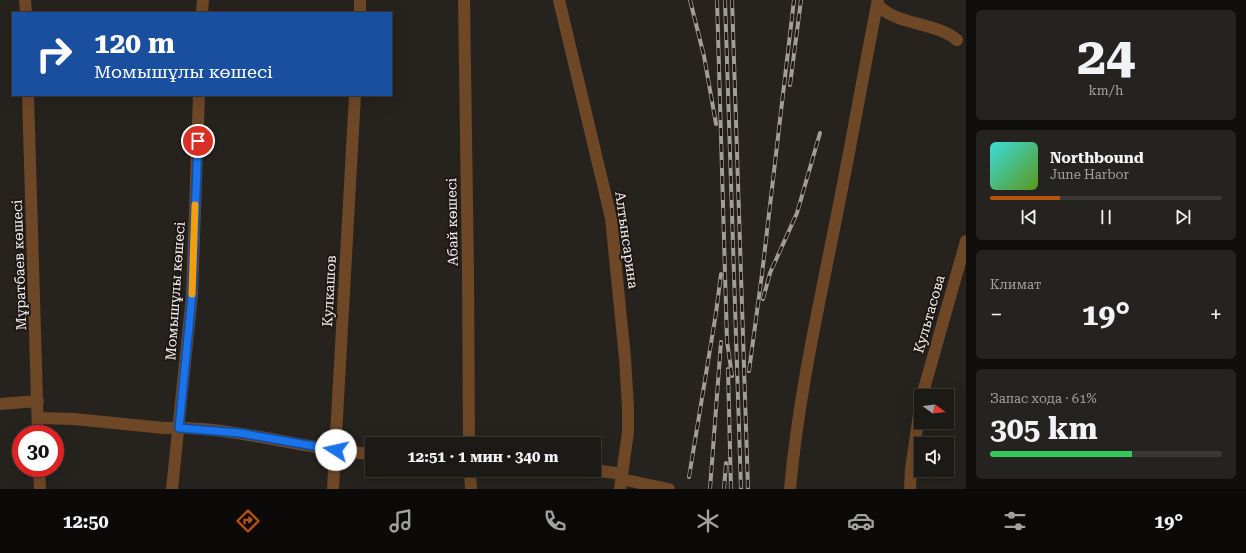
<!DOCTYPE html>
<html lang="ru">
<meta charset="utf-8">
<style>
:root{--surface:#1c1a16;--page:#25231f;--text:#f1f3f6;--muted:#a0a1a1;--line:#3a3835;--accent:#b45309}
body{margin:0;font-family:"Roboto Serif",serif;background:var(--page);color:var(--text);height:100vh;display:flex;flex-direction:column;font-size:15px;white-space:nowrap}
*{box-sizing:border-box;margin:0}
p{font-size:13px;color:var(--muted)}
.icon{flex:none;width:22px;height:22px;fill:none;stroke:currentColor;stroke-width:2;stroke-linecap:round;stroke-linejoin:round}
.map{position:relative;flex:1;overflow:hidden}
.details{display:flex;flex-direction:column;gap:10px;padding:10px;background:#0f0e0c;width:280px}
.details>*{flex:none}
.guide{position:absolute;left:12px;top:12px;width:380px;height:84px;border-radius:0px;box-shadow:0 4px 16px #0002,0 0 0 1px var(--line);background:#1a4fa0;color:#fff;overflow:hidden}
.needle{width:26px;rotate:104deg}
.controls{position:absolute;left:914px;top:389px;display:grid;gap:8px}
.controls a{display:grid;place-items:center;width:40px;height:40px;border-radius:0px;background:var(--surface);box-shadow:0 4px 16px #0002,0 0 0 1px var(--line);font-size:20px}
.speed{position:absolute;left:12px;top:425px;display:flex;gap:8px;font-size:20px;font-weight:700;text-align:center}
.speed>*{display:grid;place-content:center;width:52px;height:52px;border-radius:50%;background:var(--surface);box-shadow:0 4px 16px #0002,0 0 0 1px var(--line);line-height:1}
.speed .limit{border:6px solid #d22;background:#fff;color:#111}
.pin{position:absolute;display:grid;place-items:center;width:34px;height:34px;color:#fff;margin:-17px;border:2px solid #fff;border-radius:50%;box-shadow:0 1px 4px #0007}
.me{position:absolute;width:44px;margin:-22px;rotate:280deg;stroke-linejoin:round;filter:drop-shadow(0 0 3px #0008)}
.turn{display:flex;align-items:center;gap:14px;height:84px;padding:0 16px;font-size:18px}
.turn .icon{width:52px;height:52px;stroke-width:2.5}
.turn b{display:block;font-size:28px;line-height:34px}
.big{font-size:30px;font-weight:700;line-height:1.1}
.details .card{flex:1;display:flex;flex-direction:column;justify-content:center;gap:6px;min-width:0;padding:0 14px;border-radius:6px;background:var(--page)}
.details .dial{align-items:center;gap:0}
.dial b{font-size:52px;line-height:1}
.song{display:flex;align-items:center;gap:12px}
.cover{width:48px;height:48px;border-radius:6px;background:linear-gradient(135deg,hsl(180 70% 55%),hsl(90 70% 35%))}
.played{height:4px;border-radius:2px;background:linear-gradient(90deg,var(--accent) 30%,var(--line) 30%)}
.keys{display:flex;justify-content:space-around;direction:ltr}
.heat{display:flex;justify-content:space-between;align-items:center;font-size:22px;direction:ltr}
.charge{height:6px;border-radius:3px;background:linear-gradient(90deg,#34c759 61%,var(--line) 0)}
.trip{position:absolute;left:365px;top:437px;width:236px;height:40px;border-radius:0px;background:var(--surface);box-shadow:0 4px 16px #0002,0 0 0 1px var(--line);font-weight:700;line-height:40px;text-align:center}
.tab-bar{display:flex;height:64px;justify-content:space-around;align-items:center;background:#0b0a09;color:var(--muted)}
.tab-bar .icon{width:28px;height:28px}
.tab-bar .selected{color:var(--accent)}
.tab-bar b{font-size:18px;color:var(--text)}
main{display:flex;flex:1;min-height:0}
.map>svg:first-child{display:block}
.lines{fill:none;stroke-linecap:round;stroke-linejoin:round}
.minor{stroke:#6e4727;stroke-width:12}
.rail-casing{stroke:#a09d9a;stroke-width:4}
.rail{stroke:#1d1815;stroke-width:2.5;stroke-dasharray:8;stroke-linecap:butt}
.route-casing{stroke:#114b97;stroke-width:10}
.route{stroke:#1a73e8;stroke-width:7}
.slow{stroke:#f59e0b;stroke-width:7}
.labels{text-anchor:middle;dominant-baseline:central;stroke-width:4;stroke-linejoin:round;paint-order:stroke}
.street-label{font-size:14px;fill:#f6f3f1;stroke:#1d1815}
</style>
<main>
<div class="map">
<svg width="966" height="489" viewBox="0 0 966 489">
<rect width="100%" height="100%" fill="#26221e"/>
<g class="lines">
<g class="minor">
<path d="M25,0l1,13"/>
<path d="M464,0l4,270 1,174"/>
<path d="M559,0l52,218 14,140 3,50v24l-8,57"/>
<path d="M877,4c19,22 57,17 80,36"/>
<path d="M202,13l1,-13"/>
<path d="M360,13v-13"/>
<path d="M28,95l10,339"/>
<path d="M922,396l44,-155"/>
<path d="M0,404l38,-3"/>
<path d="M38,418l36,1 90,9c58,-2 115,14 171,22 12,2 25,3 37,4"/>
<path d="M39,468l1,21"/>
<path d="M470,470l1,19"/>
<path d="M594,470l28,4"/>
<path d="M621,479l48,10"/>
<path d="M172,489l20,-194 7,-200"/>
<path d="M333,489l22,-394"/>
<path d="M790,489c9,-100 32,-197 51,-295 13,-65 24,-130 37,-194"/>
<path d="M910,489l1,-20 10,-69"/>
</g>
<defs>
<g id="rail">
<path d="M690,0l14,56 12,68"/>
<path d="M717,0l10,341 5,35"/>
<path d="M725,0l16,489"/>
<path d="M732,0l16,489"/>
<path d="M790,85l11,-85"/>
<path d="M763,299l7,-26 27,-60 23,-80"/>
<path d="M728,369l3,120"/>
<path d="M749,371l13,-97 32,-274"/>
<path d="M689,477l27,-164 5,-39"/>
<path d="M710,489l11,-147"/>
<path d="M724,489l2,-26"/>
</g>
</defs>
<use href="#rail" class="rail-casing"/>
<use href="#rail" class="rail"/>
</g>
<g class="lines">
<defs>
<path id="route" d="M198,141l-6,154 -13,133 61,5 96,17"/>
</defs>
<use href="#route" class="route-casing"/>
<use href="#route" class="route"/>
<path class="slow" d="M192,294l3,-89"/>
</g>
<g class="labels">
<g class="street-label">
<text transform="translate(452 222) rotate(-91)">Абай көшесі</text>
<text transform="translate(627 240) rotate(82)">Алтынсарина</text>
<text transform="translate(19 265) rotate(-92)">Мұратбаев көшесі</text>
<text transform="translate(175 291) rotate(-86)">Момышұлы көшесі</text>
<text transform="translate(329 291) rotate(-87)">Кулкашов</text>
<text transform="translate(929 314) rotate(-74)">Культасова</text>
</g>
</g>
</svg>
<div class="controls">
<a><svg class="needle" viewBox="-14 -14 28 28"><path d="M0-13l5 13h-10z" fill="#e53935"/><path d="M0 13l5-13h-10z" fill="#a0a1a1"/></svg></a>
<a><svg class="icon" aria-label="sound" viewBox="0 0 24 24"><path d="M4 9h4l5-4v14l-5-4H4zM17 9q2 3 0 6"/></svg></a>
</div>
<div class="speed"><div class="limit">30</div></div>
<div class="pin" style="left:198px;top:141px;background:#d93025"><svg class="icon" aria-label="arrive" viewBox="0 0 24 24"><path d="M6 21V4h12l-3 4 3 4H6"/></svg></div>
<svg class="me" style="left:336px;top:450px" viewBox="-20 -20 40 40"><circle r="19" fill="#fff"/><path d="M0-13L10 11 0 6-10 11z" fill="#1a73e8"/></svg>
<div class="trip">12:51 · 1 мин · 340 m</div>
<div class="guide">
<div class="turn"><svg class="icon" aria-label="right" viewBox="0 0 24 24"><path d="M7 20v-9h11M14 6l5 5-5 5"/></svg><div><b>120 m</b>Момышұлы көшесі</div></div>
</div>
</div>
<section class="details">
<div class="card dial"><b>24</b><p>km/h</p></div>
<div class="card">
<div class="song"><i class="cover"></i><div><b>Northbound</b><p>June Harbor</p></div></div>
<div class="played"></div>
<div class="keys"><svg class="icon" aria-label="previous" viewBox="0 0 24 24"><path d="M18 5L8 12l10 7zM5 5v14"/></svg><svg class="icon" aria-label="pause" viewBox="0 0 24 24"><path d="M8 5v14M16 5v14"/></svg><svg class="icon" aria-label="next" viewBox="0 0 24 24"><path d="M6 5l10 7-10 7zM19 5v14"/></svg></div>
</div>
<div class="card"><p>Климат</p>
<div class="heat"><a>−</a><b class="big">19°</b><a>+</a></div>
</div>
<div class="card"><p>Запас хода · 61%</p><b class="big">305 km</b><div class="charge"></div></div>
</section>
</main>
<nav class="tab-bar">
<b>12:50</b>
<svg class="icon selected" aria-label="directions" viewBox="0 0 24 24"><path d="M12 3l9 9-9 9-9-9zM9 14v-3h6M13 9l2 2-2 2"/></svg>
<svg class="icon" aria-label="music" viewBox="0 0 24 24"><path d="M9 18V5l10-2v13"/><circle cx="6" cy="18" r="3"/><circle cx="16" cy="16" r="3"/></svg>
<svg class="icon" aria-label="phone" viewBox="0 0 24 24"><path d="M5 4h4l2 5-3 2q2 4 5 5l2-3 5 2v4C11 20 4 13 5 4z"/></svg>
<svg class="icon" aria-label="climate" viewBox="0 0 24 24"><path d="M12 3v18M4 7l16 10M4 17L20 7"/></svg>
<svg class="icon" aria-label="car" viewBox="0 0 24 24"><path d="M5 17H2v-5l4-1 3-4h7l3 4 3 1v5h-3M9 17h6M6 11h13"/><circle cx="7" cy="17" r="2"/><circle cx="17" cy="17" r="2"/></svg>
<svg class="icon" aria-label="filters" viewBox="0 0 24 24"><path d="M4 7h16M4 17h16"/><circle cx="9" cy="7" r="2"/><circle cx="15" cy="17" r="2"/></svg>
<b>19°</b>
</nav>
